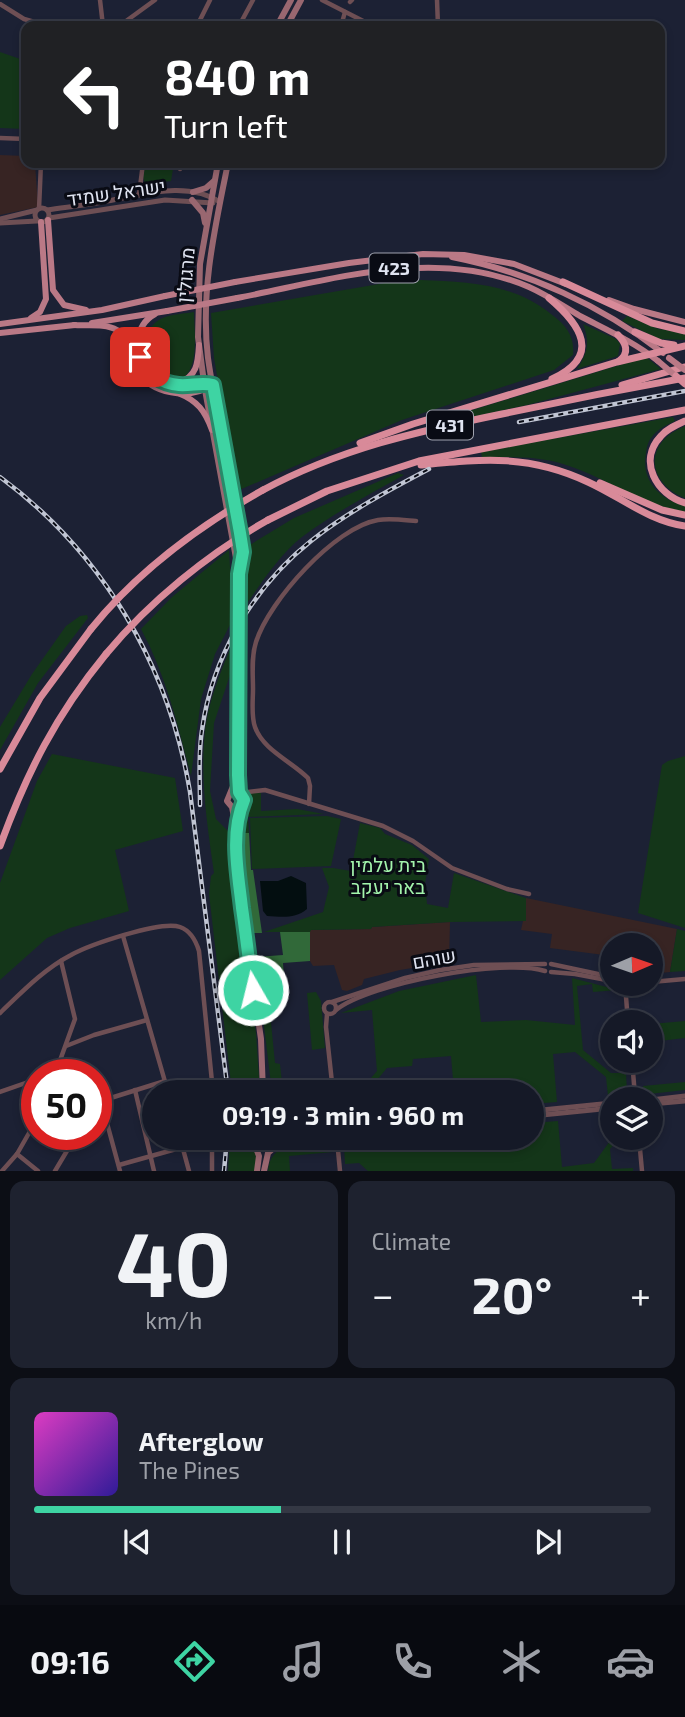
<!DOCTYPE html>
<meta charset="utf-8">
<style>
:root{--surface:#151927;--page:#1e222f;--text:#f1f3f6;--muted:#9da0a7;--line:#343844;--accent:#3ed4a3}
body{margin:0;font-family:"Exo 2",Heebo,sans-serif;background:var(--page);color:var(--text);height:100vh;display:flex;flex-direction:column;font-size:26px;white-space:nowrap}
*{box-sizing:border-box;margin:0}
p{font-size:23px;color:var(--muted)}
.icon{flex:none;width:38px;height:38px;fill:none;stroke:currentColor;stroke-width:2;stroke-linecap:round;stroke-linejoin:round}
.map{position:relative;height:1171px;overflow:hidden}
.drawer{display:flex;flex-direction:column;gap:10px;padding:10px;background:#0c0e15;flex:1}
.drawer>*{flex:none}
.guide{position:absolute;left:21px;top:21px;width:644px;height:147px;border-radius:14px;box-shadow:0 4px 10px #0003,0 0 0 2px var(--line);background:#202124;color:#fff;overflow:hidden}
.needle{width:46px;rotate:88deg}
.tools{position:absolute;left:600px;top:933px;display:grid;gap:14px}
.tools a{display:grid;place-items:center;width:63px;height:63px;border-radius:50%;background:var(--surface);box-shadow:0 4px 10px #0003,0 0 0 2px var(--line);font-size:35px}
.speed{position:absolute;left:21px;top:1059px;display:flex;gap:14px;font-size:35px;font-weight:700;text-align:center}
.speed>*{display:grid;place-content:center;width:91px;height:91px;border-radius:50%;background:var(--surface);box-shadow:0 4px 10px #0003,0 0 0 2px var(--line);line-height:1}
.speed .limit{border:10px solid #d22;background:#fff;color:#111}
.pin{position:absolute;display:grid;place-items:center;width:60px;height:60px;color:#fff;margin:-30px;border-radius:14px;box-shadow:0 4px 10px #0006}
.me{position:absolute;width:77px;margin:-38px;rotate:352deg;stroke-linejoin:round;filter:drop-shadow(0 0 5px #0008)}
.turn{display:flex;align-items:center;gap:24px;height:147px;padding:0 28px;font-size:32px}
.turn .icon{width:91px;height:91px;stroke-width:2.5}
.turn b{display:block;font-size:49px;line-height:60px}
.big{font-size:52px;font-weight:700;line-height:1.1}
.drawer .widget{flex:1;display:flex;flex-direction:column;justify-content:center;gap:10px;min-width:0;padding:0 24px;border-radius:14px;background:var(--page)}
.drawer .dial{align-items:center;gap:0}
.dial b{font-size:91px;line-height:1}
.song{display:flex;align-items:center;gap:21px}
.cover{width:84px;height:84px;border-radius:10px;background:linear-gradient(135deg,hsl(310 70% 55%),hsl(250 70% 35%))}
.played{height:7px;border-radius:4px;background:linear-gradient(90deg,var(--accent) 40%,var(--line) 40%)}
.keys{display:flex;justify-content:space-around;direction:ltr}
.heat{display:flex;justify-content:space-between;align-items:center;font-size:38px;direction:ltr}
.drawer .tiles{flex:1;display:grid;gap:10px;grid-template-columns:1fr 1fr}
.widget:last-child{grid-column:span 2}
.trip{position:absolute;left:142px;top:1080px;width:402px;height:70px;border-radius:35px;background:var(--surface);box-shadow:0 4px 10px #0003,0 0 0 2px var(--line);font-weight:700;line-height:70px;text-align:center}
.menu{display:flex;height:112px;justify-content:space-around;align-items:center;background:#080a10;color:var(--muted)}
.menu .icon{width:49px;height:49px}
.menu .active{color:var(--accent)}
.menu b{font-size:32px;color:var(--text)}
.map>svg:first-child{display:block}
.education{fill:#372423}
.green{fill:#143619}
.forest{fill:#316939}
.water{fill:#030e10}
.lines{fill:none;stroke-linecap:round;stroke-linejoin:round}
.minor{stroke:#6e4f54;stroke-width:4.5}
.tertiary{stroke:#6e4f54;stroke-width:5}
.secondary{stroke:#996770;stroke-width:6}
.primary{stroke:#ba7986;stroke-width:6}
.motorway{stroke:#d88a99;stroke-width:7}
.rail-casing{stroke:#c0c5d3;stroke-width:4.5}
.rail{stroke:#090b14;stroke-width:2;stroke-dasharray:5;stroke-linecap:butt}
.primary-bridge{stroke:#ba7986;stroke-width:6}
.motorway-bridge{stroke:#d88a99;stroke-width:7}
.route-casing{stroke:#288a6a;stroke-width:18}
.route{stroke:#3ed4a3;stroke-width:12}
.labels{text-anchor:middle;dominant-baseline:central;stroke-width:6;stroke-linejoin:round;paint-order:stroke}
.shield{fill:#090b14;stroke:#a0a3af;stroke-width:2}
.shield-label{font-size:18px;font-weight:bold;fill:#e0e4f1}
.street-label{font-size:19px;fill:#e0e4f1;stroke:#090b14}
.park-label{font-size:19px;fill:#a3f4ac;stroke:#090b14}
</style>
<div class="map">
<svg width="685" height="1171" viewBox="0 0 685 1171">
<rect width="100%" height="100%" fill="#1c2134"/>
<g class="education">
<path d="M0,155l26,1v7h9l3,44 -38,8z"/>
<path d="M526,898l151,31 -7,43 -19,2v-29h-39v22l-8,-12 -54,-7 2,-14 -31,-4 2,-9h3z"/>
<path d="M450,922l-1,40 -49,8 -36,9 -2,6 -15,6 -5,-1 -8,-25 -21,1 -3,-5 -2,-17 2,-14 61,-1 1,-2z"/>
</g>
<g class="green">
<path d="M0,52l26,9v68l-26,-1z"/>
<path d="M146,163h28l-3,18 -26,3 -2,-7z"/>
<path d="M421,280c46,2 92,3 130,34 15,11 24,22 22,41l-19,15 -152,50 -165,71 -23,-133 -3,-45 174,-30z"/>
<path d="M194,312c0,18 6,54 -11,66 -31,5 -52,-35 -27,-56 10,-8 26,-8 38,-10z"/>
<path d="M627,316l32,13 26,4v7l-26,-1 -37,-18z"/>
<path d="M583,324l33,15 4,5 -2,12 -41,13c11,-16 13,-27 6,-45z"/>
<path d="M646,357l15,12 -134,36 -84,18v-4z"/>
<path d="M673,417l2,4c-8,4 -18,8 -23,16 -4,4 -5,10 -6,16 -5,28 13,46 39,53v6c-40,-6 -82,-36 -122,-48 -26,-8 -53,-7 -81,-7l-1,-5z"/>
<path d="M685,426v72c-23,-8 -41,-34 -23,-56 6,-8 15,-12 23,-16z"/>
<path d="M398,473l6,2c-34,19 -70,38 -102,62 -22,17 -39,44 -55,66l1,-57 46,-28z"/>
<path d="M229,550l4,69 -18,35 -14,45 -10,77c-13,-50 -25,-101 -50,-147l31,-32z"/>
<path d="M87,615l1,3 -50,65 -38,67v-23l32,-53 34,-48 14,-10z"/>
<path d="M233,642l-1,27 -18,54 -4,68 6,28 14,14 2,42 24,158 4,59h-28l-23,-198 2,-18 3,-3c-7,-50 -15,-99 -8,-150 5,-28 16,-55 27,-81z"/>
<path d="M52,754l123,24 8,53 -68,19 14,61 -59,17 -23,10 -47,42v-97l37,-102z"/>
<path d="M685,756v172l-47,-15 24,-148 6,-4z"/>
<path d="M242,791l19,2v18l36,-2 27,5 -76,3 1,16h-6z"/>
<path d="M327,816l14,3 -10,47 -79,3 -2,-51z"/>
<path d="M360,823l20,5 5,6 27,11 17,14 -4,25 2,20 21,4 6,-35 72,25v23l-76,1 -78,5 -1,2 -60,1 -1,2h-46l59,-20 6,-25 -7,-19h11l18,3z"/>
<path d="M677,929l8,2v40l-15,1z"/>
<path d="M476,975l5,47 45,-2 49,5 -3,-47 46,12 -25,2 -1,-8 -15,2 6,64 28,23h15l1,19 -3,3 -16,1 -2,-19 -31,-25 -22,2 4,48 -25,2v-12h-49l-1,-4 -28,3 -3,-35 -38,3 -1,7 -25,2 -20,24h-8l18,-21 -5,-61 -31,3 58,-22z"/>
<path d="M268,992l7,71 5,1 3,28h-11l-12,-99z"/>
<path d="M316,992l5,9 4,47 -13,2 -5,-57z"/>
<path d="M685,1021v17l-34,4v-18z"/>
<path d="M685,1082v8l-36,4 -6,-3v-5z"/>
<path d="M607,1115h5v23l7,1 -9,10 2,20 21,-1v3h-265l-9,-8 -14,1 -1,-18 3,-5 32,-3h153v-15l26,-2 4,46 32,-4 16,-22z"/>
<path d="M230,1138h21l6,23 -2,10h-27z"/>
<path d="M322,1141l8,3 3,8 -44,4 1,15h-22c2,-29 32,-27 54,-30z"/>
</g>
<g class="forest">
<path d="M243,833h6l2,37h2l9,63h-10l-7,-53z"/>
<path d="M280,932h30v29l-27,2 2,27 -25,3 -4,-36 27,-2z"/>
</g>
<path class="water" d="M291,876l15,7 1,26c-12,10 -25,8 -40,7l-4,-5 -3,-30h18z"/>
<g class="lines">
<g class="minor">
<path d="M100,0l3,26"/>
<path d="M322,0l51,26"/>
<path d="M437,0l1,26"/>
<path d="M350,2l2,-2"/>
<path d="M0,4l24,15 25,7"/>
<path d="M112,26l10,-2 33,-24"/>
<path d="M197,26l13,-26"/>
<path d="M239,26l14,-26"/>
<path d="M341,26l4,-14"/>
<path d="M0,138l26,1"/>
<path d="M179,163l1,6"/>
<path d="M139,195l4,-32"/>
<path d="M39,209l2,-46"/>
<path d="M240,793l25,-3 118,36 30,15 39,27 55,21 22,5"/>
<path d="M309,804l1,-18 -2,-8c-17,-17 -45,-28 -53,-51 -4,-11 -2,-26 -2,-38 0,-15 -2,-32 3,-47 13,-41 79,-115 122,-122 12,-2 26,0 38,1"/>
<path d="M123,936l45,156"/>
<path d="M551,964l61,13"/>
<path d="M551,972l24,2 37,7"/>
<path d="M651,982l34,-3"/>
<path d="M625,984l3,38"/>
<circle cx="330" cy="1008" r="6"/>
<path d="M332,1002l73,-24 35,-8 34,-5 71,-1"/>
<path d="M336,1010c34,-27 168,-52 209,-39"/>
<path d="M0,1013c22,-21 44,-44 71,-58 18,-10 90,-35 109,-28 11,4 16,14 19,24l14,141"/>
<path d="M327,1014l-1,13 7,65"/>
<path d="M66,1046l28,-11 53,-15"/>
<path d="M632,1060l3,36"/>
<path d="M58,1066l17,-47 -14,-58"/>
<path d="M46,1074l3,-6 6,-3 6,2 3,7"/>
<path d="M135,1090l19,81"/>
<path d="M0,1092l37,-13"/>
<path d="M101,1101l19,70"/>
<path d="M96,1106l5,-5 64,-20"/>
<path d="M180,1138l9,33"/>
<path d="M639,1138l3,33"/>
<path d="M337,1140l3,31"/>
<path d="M17,1154l21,17"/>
<path d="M119,1165l93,-26"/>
<path d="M2,1171l15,-17 20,-35"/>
<path d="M55,1171l22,-37"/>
<path d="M212,1171v-33"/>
</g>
<g class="tertiary">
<circle cx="42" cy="215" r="7"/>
<path d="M47,210c20,-3 40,-5 60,-9 36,-6 79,-21 113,1"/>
<path d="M49,218l116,-18 48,3"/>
<path d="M0,219l37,-9"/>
<path d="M0,223l37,-2"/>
<path d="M629,1099l6,-3 9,3"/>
<path d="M651,1100l34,-4"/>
<path d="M651,1104l34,-3"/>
<path d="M532,1111l80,-8"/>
<path d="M532,1116l80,-8"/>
<path d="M330,1138l7,2 5,-2"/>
<path d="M277,1145l15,-5 21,-2"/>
</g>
<g class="secondary">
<path d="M277,26l14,-26"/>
<path d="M287,26l14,-26"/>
<path d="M218,163l-18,101 -2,73 7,53 33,179"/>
<path d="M228,163c-13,64 -28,129 -20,195 9,65 28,128 34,194l-3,22 -1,201 1,17 5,8 -5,7 -3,21"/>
<path d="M193,192l13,-4 8,-7"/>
<path d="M192,200l11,13 2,10"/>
<path d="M236,779l-9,22 5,6 3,16 1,44 25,172 2,53"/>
<path d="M252,1138l7,18 -2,15"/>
<path d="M264,1171l4,-18 9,-8 2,-7"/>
</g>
<g class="primary">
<path d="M48,220l5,70 11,15 22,5"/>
<path d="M452,257c76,15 149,48 211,96"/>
<path d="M235,282l114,-19 74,-9 41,1 50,9 52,20"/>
<path d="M237,298c95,-18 198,-52 292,-11 18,8 34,19 51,29 27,14 54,26 78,45"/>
<path d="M609,300l25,9 51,13"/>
<path d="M155,314c-11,6 -16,15 -17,27 0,24 18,43 42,44 12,1 21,-3 33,0"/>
<path d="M31,318l9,-6 6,-13 -5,-77"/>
<path d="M92,323l75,-12"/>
<path d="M0,324l102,-14 63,-14"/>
<path d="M74,325c13,1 31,-2 43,5 13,9 11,26 19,39 15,26 53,31 77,16"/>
<path d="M0,333l75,-8"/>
<path d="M178,383c19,-6 20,-20 21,-38"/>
<path d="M178,393c20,8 27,18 34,37"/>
</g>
<g class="motorway">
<path d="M563,282l89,41 33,8"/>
<path d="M549,298c32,27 53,58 3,81"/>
<path d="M635,332l26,11 13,2"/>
<path d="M618,335c8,8 12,18 1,26"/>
<path d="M622,385l62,-18"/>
<path d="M685,421c-9,4 -18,8 -24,15 -24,25 -4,59 24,67"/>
<path d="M360,443l53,-19 204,-62 68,-16"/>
<path d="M421,465c62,-6 108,-11 167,17 33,15 61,39 97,44"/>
<path d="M600,483l62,27 23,5"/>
<path d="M263,490c76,-41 156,-59 239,-76 61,-13 122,-25 183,-36"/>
<path d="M268,520l59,-29 92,-30 266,-51"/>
<path d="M0,769l40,-71 51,-69"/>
<path d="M0,846c27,-74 56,-131 106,-192"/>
</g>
<defs>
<g id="rail">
<path d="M519,422l166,-31"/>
<path d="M0,477c103,76 169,189 190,315l38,300"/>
<path d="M200,805c0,-25 -2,-50 2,-75 10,-73 51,-143 109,-189 35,-28 78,-51 118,-72"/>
<path d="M224,1171l3,-33"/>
</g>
</defs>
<use href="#rail" class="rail-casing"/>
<use href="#rail" class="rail"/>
<g class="primary-bridge">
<path d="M165,296l70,-14"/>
<path d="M167,311l70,-13"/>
<path d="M669,358l16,12"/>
<path d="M658,361l20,17"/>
</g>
<g class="motorway-bridge">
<path d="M676,376l9,8"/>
<path d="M91,629c46,-57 108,-103 172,-139"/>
<path d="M106,654c44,-53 102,-100 162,-134"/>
</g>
</g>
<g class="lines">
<defs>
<path id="route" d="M140,357c6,16 22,27 39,28 12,1 22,-3 34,0l27,148 3,19 -4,22 -1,201 1,17 5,8c-14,34 -6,72 -2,108 4,27 7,55 11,82"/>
</defs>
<use href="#route" class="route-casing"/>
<use href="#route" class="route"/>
</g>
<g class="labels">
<g class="shield">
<rect x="369.5" y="253.5" width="49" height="29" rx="5"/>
<rect x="427" y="410.5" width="46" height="29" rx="5"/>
</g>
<g class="shield-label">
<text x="394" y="268">423</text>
<text x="450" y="425">431</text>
</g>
<g class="street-label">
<text transform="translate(116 192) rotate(-8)">ישראל שמיד</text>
<text transform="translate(185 275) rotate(-85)">מרגולין</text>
<text transform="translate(434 958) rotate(-10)">שוהם</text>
</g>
<g class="park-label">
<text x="388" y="864">בית עלמין<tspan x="388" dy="22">באר יעקב</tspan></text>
</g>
</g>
</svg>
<div class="tools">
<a><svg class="needle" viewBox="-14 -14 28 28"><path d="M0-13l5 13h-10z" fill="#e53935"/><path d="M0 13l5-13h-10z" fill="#9da0a7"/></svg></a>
<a><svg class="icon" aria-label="sound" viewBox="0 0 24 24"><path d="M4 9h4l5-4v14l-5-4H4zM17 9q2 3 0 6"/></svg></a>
<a><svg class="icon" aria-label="layers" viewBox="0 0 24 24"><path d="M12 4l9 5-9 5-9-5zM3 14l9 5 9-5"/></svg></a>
</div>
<div class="speed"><div class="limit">50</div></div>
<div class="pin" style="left:140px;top:357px;background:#d93025"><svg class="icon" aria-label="arrive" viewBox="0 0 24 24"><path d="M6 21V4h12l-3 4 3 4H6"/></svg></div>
<svg class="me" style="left:253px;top:990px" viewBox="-20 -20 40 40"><circle r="17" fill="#3ed4a3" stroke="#fff" stroke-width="3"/><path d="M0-11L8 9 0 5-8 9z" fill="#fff"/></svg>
<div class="trip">09:19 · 3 min · 960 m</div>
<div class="guide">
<div class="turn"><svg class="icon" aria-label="left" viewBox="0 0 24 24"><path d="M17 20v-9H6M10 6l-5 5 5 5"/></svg><div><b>840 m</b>Turn left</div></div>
</div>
</div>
<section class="drawer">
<div class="tiles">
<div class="widget dial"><b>40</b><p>km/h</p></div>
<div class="widget"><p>Climate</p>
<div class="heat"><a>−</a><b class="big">20°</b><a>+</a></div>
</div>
<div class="widget">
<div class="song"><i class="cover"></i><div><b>Afterglow</b><p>The Pines</p></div></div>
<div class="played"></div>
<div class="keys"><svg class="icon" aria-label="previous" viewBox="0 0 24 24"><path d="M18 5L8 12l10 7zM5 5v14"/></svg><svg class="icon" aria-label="pause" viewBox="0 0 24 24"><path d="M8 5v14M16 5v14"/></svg><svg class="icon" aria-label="next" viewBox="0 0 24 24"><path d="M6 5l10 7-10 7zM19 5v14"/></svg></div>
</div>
</div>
</section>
<nav class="menu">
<b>09:16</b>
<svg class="icon active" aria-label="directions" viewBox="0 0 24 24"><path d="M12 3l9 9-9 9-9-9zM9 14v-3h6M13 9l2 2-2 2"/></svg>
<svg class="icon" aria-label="music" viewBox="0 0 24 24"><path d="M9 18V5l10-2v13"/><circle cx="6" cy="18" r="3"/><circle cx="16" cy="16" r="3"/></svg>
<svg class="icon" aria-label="phone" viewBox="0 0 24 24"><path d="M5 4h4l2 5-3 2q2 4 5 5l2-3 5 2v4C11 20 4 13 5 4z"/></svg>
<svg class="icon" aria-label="climate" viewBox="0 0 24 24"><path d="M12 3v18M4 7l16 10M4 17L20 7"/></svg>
<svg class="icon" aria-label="car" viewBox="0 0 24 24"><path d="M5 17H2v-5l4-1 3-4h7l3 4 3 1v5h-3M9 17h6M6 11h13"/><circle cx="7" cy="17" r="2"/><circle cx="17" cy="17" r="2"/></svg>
</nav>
